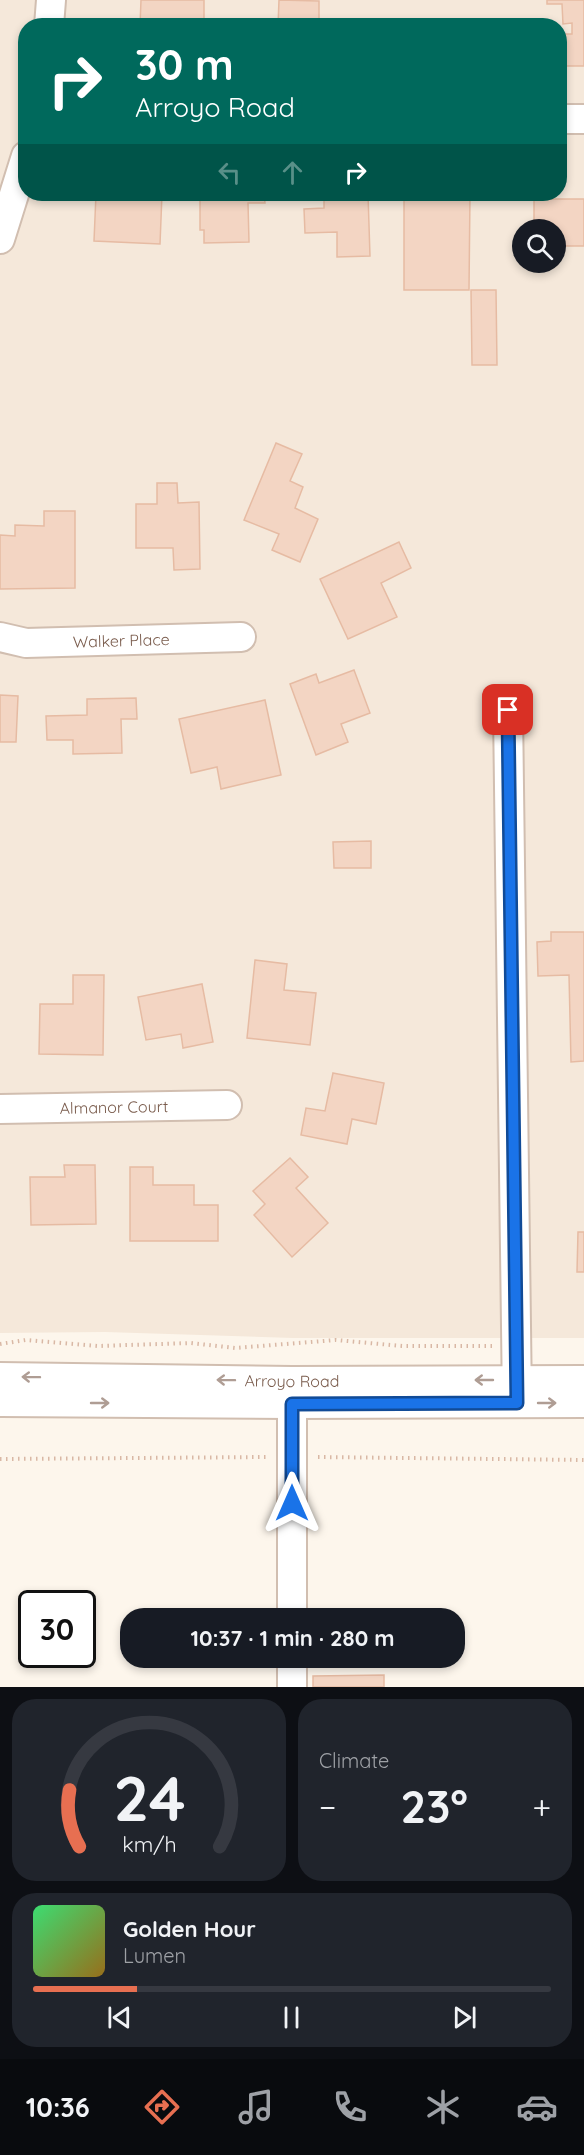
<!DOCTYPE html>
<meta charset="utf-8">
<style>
:root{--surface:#171b24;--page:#20242c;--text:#f1f3f6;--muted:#9ea1a6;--line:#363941;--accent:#e76f51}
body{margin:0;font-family:Quicksand,sans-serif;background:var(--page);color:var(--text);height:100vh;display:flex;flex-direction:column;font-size:22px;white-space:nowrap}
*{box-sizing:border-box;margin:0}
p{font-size:20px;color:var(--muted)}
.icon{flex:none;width:33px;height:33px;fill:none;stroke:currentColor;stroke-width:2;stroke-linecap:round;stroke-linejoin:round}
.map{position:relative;height:1687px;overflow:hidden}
.details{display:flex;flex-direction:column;gap:12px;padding:12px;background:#0d0f14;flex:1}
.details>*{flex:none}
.hud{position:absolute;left:18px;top:18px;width:549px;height:183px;border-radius:24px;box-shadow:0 3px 9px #0003;background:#00695c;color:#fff;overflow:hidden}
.buttons{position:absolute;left:512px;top:219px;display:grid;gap:12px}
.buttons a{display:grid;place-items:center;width:54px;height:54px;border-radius:50%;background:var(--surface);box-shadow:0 3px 9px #0003;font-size:30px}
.speed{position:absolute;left:18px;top:1590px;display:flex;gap:12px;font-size:30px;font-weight:700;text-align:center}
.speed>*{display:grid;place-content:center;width:78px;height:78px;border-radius:50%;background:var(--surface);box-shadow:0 3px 9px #0003;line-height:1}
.speed .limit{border:3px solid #111;border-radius:9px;background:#fff;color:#111}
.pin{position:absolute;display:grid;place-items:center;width:51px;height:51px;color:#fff;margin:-26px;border-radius:12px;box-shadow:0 3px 9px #0006}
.me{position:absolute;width:66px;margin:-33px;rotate:0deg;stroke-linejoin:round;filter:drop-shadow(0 0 4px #0008)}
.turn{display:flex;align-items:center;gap:21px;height:126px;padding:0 18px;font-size:27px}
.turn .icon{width:78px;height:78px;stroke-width:2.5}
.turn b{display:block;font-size:42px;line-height:51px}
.lanes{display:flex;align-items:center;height:57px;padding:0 18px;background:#0003;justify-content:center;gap:30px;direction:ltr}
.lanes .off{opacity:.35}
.big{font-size:45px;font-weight:700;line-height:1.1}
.details .tile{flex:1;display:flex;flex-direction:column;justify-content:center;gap:9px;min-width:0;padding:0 21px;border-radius:24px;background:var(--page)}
.details .dial{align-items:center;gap:0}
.dial svg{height:156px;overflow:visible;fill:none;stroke:var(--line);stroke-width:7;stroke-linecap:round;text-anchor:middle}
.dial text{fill:var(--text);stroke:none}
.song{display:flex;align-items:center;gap:18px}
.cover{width:72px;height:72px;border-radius:9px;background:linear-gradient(135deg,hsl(140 70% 55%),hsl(40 70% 35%))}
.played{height:6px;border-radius:3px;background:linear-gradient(90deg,var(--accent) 20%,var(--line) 20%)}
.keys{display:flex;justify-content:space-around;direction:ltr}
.heat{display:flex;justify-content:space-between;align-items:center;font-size:33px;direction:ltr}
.details .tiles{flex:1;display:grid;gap:12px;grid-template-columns:1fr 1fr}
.tile:last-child{grid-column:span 2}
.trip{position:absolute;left:120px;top:1608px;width:345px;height:60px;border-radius:24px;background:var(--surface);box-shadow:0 3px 9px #0003;font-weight:700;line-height:60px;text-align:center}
.tabs{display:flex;height:96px;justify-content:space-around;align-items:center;background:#090b0e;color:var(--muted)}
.tabs .icon{width:42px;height:42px}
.tabs .on{color:var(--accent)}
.tabs b{font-size:27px;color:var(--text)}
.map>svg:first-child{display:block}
.residential{fill:#f5e8da;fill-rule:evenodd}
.building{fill:#f3d5c3;stroke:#e6bba3;stroke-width:1.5}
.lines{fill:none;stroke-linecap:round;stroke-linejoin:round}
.minor-casing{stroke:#d1beb0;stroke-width:32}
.path{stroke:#d9b8a5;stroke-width:4;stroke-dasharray:1.5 4.5;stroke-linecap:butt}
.minor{stroke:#fff;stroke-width:28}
.oneway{stroke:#af9d94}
.route-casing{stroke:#114b97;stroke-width:15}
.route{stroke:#1a73e8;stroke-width:10}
.labels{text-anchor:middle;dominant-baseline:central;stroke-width:4.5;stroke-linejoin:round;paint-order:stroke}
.street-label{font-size:16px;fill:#7a5c4d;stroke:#fffaf3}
</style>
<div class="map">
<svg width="584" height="1687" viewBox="0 0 584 1687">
<rect width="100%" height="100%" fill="#fdf6ec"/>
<path class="residential" d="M0,0h584v1338h-291l-188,-6 -105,1zM26,26h534v168h-534zM522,230h33v32h-33z"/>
<g class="building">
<path d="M141,0h63v26h-64z"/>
<path d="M279,0l40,1v19h29l-1,6h-69z"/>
<path d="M547,0h37v66h-24v-32h12v-11l-9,1 -1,-20h-15z"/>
<path d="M96,194h66l-2,50 -66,-3z"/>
<path d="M200,194h64l1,9h-17l1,39 -45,1v-13h-4z"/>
<path d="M324,194h44l2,62 -33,1v-25l-32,1 -1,-24 20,-1z"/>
<path d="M404,194h66l-1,96h-65z"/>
<path d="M534,199h50v47h-29v-16h-21z"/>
<path d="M471,290h25l1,75h-25z"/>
<path d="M276,443l26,11 -12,27 13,6 -8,21 23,11 -18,43 -28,-12 7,-16 -35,-14z"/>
<path d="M157,483h20l1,20 21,-1 1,67 -26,1 -1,-22h-37v-44h21z"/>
<path d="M44,511h31v77l-75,1v-54l15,1v-11l29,1z"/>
<path d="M399,542l12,26 -30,15 16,34 -49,22 -28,-60z"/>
<path d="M354,670l16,43 -29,11 7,18 -32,13 -26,-71 26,-10 3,9z"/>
<path d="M0,695l18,1 -2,46h-16z"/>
<path d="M136,698l1,21h-16l1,34 -49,1v-14h-26l-1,-24 41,-1v-16z"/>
<path d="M265,700l16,75 -60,14 -4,-22 -26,6 -12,-54z"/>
<path d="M371,841v27h-37l-1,-26z"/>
<path d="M551,932h33v129l-13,1 -2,-87 -31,1 -1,-34 14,-1z"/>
<path d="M255,960l32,4 -3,26 32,3 -6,52 -63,-7z"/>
<path d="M73,975h31l-1,80 -64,-1 1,-50h33z"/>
<path d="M202,984l11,58 -30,6 -2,-14 -35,6 -8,-43z"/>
<path d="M333,1073l51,10 -8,41 -24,-5 -5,25 -46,-9 5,-27 19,3z"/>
<path d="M290,1158l18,19 -12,11 32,35 -36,34 -38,-42 11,-11 -12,-13z"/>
<path d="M64,1165h31l1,59 -65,1 -1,-48h35z"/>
<path d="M130,1167h23v18h41v20h24v36h-88z"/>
<path d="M578,1232h6v40h-7z"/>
<path d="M384,1675v12h-71v-11z"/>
</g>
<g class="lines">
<defs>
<g id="minor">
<path d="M49,26l2,-26"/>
<path d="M560,119h24"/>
<path d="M0,239l26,-83"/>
<path id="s1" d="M0,637l26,6 215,-6"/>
<path d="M508,710l9,693"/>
<path id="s2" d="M0,1109l227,-4"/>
<path id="s3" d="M0,1377l292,4 292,-1"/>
<path d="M0,1402l292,2 292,-1"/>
<path d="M292,1618v-231"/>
<path d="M292,1687v-29"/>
</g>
</defs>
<use href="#minor" class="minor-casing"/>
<g class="path">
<path d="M0,1344l26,-4 72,6 93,-3 44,5 101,-8 66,6h90"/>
<path d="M318,1457l266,3"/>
<path d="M0,1459l268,-2"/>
</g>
<use href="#minor" class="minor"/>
</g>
<defs><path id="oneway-shaft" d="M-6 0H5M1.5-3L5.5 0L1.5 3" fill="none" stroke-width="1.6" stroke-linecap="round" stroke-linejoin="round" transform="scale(1.5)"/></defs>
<g class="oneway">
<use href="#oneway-shaft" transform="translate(31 1377) rotate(-179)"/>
<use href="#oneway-shaft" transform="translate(226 1380) rotate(-179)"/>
<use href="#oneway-shaft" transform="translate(484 1380) rotate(180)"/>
<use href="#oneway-shaft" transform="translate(100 1403)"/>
<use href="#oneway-shaft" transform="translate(547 1403)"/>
</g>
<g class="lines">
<defs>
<path id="route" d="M292,1503v-99l225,-1 -9,-693"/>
</defs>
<use href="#route" class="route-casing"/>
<use href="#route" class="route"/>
</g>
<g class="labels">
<g class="street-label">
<text stroke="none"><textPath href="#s1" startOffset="122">Walker Place</textPath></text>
<text stroke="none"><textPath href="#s2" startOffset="114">Almanor Court</textPath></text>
<text stroke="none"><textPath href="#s3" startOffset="292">Arroyo Road</textPath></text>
</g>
</g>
</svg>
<div class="buttons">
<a><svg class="icon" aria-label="search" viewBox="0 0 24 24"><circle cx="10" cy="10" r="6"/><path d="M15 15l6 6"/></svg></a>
</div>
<div class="speed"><div class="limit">30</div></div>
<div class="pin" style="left:508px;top:710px;background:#d93025"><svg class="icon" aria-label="arrive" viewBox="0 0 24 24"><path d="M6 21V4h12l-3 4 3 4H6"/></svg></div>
<svg class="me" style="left:292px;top:1503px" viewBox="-20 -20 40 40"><path d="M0-17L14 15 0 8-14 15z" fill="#1a73e8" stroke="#fff" stroke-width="4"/></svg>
<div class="trip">10:37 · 1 min · 280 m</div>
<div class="hud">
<div class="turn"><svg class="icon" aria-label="right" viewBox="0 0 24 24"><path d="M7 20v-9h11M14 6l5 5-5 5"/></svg><div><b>30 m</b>Arroyo Road</div></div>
<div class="lanes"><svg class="icon off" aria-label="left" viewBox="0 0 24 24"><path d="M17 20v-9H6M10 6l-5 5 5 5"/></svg><svg class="icon off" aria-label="ahead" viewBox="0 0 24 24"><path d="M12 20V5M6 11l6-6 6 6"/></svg><svg class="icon" aria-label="right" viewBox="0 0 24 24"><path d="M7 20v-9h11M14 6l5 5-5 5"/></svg></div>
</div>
</div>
<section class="details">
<div class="tiles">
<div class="tile dial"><svg viewBox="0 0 100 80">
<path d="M14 69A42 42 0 1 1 86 69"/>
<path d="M14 69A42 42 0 0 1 9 40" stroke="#e76f51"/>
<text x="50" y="56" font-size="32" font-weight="700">24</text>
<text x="50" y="72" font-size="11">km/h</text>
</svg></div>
<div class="tile"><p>Climate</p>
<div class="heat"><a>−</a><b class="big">23°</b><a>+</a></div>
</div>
<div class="tile">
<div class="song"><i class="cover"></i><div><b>Golden Hour</b><p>Lumen</p></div></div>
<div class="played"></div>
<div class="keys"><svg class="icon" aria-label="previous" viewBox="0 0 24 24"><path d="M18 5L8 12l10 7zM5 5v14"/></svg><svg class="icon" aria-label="pause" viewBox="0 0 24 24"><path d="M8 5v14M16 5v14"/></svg><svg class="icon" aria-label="next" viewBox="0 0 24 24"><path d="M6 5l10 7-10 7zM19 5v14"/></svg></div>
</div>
</div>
</section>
<nav class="tabs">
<b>10:36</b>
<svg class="icon on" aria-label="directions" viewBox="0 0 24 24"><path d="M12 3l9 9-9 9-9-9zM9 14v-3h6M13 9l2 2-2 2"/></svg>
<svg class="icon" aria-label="music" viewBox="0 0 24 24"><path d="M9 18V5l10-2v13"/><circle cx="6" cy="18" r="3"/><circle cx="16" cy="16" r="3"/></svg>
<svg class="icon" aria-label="phone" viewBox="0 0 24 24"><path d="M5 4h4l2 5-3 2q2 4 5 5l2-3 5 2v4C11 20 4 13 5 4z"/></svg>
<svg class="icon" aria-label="climate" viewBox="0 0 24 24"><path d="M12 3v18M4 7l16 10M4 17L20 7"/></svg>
<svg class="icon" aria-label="car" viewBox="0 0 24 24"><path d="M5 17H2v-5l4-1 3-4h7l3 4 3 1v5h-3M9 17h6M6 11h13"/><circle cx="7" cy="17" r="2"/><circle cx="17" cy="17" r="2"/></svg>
</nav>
